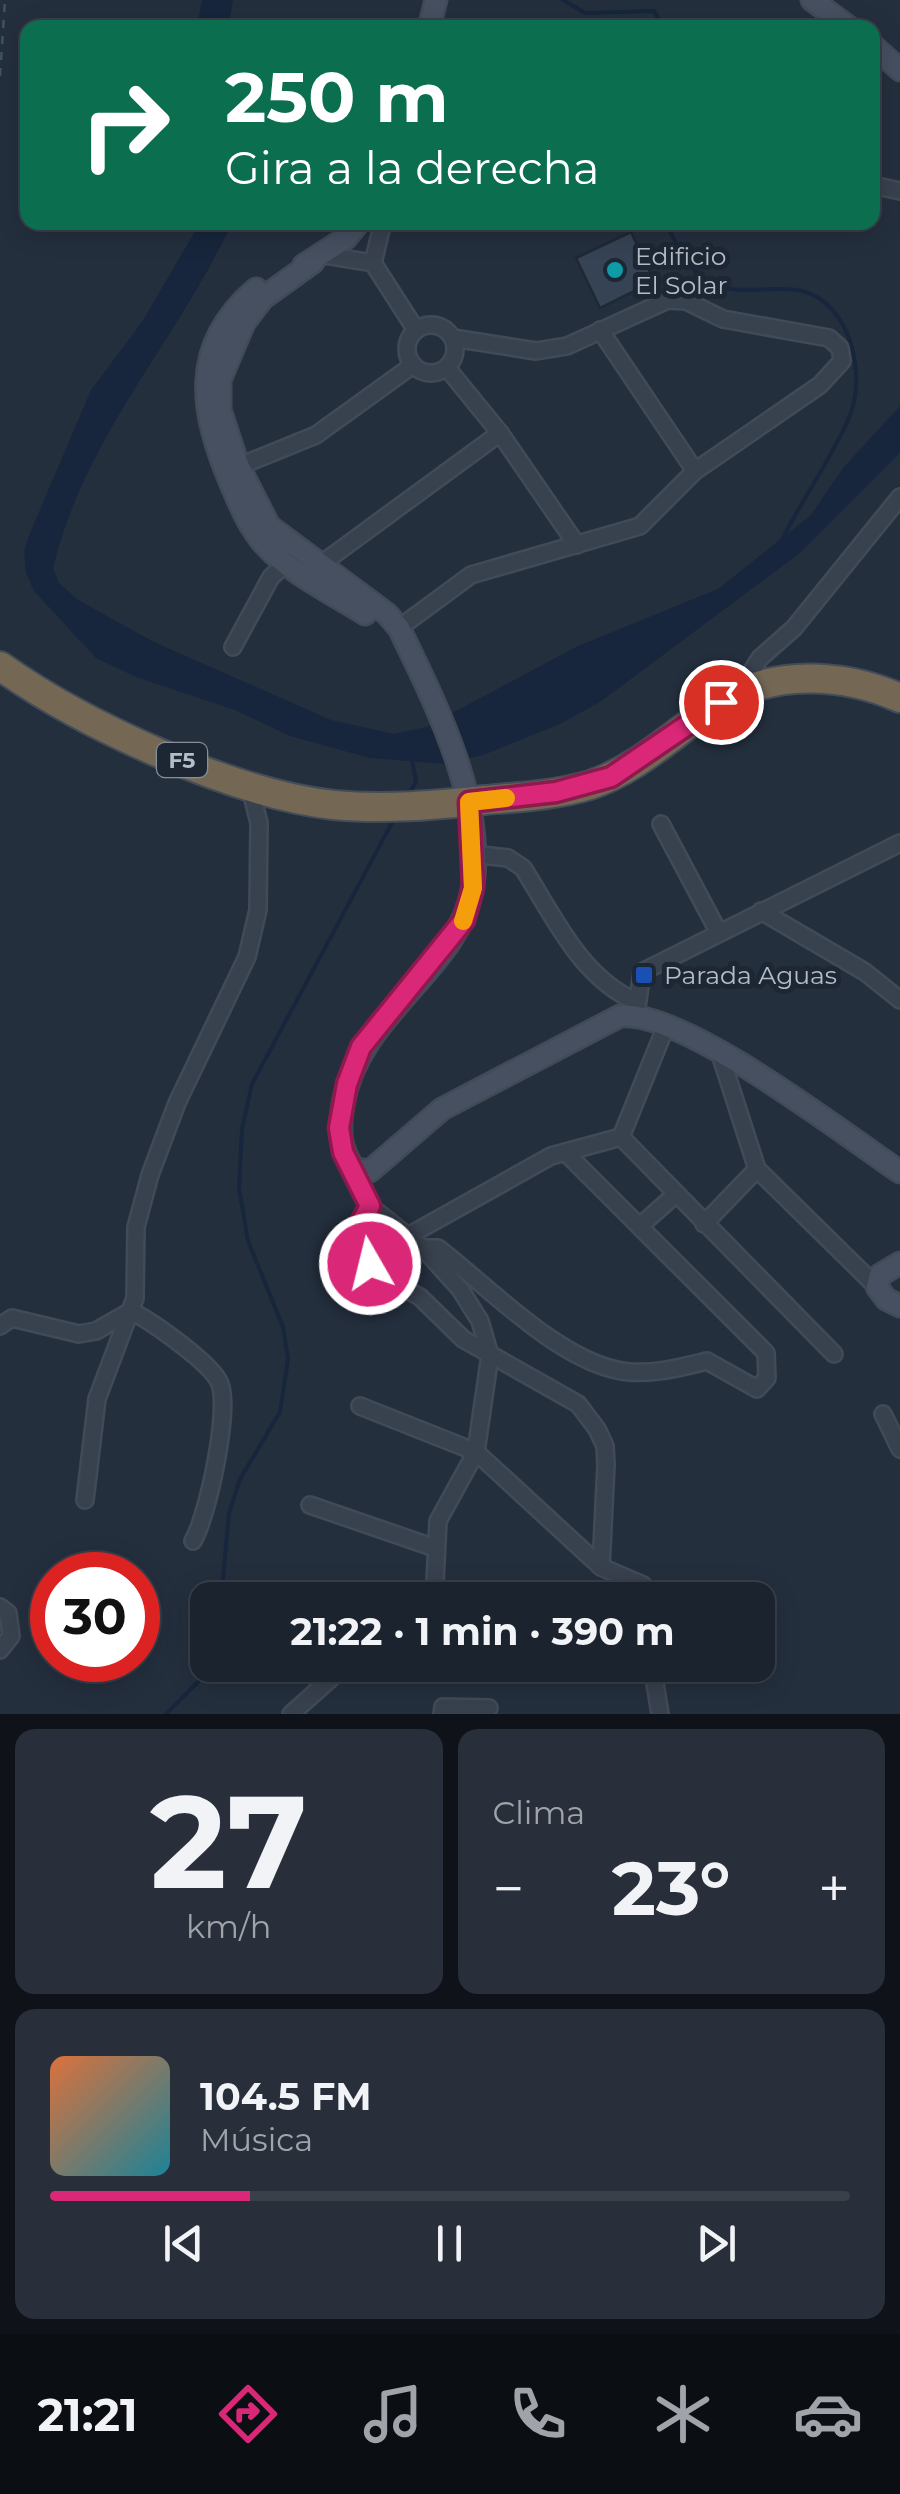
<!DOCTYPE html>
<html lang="es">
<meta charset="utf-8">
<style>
:root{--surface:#1b232e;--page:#282f3a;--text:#f1f3f6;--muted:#a0a4aa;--line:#39404a;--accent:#db2777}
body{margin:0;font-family:Montserrat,sans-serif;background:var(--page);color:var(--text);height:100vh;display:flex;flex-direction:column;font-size:38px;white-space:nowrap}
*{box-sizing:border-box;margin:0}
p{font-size:32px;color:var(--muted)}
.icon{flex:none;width:55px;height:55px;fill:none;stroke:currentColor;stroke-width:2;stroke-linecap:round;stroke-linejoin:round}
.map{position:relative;height:1714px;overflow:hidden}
.details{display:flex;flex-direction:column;gap:15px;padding:15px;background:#0f1319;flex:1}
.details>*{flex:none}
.hud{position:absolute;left:20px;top:20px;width:860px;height:210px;border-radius:20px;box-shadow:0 5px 25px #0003,0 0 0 2px var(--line);background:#0b6e4f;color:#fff;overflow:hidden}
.speed{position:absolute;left:30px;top:1552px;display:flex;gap:20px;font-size:50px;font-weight:700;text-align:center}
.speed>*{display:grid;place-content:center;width:130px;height:130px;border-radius:50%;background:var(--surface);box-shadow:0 5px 25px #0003,0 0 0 2px var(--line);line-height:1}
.speed .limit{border:15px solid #d22;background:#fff;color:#111}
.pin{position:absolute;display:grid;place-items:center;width:85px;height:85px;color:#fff;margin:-42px;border:5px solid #fff;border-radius:50%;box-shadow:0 2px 10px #0007}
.me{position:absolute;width:110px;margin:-55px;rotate:352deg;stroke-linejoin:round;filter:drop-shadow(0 0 8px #0008)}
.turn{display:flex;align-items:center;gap:35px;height:210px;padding:0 40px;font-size:45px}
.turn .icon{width:130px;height:130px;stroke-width:2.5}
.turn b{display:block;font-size:70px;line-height:85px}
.big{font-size:75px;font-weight:700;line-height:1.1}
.details .widget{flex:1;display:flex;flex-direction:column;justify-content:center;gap:15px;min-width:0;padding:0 35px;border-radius:20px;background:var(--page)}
.details .dial{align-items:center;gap:0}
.dial b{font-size:130px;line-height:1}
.song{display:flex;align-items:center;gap:30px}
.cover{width:120px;height:120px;border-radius:15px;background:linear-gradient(135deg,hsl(20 70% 55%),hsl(190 70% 35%))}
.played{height:10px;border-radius:5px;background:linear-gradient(90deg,var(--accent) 25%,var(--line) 25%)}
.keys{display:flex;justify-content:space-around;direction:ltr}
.heat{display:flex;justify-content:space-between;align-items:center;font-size:55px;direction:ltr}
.details .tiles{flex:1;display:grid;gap:15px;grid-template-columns:1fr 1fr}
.widget:last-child{grid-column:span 2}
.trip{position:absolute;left:190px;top:1582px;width:585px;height:100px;border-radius:20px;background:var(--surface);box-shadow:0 5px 25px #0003,0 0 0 2px var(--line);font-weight:700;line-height:100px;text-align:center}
.menu{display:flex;height:160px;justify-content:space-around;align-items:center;background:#0b0e12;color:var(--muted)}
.menu .icon{width:70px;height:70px}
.menu .on{color:var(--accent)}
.menu b{font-size:45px;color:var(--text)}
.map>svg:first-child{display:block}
.water{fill:#17263c}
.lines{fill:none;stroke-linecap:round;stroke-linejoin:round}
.stream{stroke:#17263c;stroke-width:4}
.building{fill:#364354;stroke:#1f2835;stroke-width:2.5}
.street-casing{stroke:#414a57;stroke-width:20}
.secondary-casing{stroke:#414a57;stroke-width:25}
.highway-casing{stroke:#434c59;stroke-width:32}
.path{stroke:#3f5557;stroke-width:2.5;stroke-dasharray:8 8;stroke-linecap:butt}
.street{stroke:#38414e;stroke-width:15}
.secondary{stroke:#465061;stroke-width:20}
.highway{stroke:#746855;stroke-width:28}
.route-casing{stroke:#8e194d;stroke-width:25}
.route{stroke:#db2777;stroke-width:18}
.slow{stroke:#f59e0b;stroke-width:18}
.culture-dot{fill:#0f9aa8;stroke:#1d2633;stroke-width:4}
.transit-dot{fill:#1a4fb4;stroke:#1d2633;stroke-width:4}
.labels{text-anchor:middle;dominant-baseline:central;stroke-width:10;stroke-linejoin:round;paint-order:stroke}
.shield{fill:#1d2633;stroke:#878f9c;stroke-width:2.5}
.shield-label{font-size:22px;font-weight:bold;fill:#b4bcc9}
.poi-label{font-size:25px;fill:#b4bcc9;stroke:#1d2633;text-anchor:start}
</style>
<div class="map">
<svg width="900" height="1714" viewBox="0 0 900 1714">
<rect width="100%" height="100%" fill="#242f3e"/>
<g class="water">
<path d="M202,0h31l-4,27h-32z"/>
<path d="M200,223h32c-55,118 -148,215 -179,345l6,15 19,17 76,42 177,78 63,14 32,-7 152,-81 140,-57 93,-74 32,-47 57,-62v47l-100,100 -200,149 -40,22 -77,31 -38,9 -75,-6 -80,-22 -55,-26 -99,-33 -40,-19 -62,-67 -8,-18 -2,-23 6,-17 61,-143 51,-68z"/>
</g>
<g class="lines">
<g class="stream">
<path d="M563,0l22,13 69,-2 10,17"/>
<path d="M665,222c10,19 22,45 39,57 28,20 68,5 98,12 49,12 66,86 46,129 -18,41 -46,79 -66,120"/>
<path d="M409,794l7,-12 -4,-22"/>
<path d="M221,1600l8,-87 11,-34 40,-67 8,-53 -5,-32 -35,-86 -9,-53 3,-59 10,-45 142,-265"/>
<path d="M166,1714l33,-33 9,-21"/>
</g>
</g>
<path class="building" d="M631,232l23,49 -54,27 -24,-50z"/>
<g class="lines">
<defs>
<g id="street">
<path d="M872,185l28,6"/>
<path d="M324,255l49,8 43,67"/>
<path d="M373,263l10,-41"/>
<circle cx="431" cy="349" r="24"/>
<path d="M600,330l95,141"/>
<path d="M447,368l53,65 77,112"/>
<path d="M230,470l86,-35 97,-70"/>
<path d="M313,570l187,-137"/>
<path d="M399,628l72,-53 169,-49 55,-55 125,-86 22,-24 -2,-13 -11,-10 -106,-19 -37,-18 -18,-1 -101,46 -31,5 -83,-13"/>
<path d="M233,647l38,-70 20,-18"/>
<path d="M754,688l-1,-19 7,-11 34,-30 106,-131"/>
<path d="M661,824l58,109"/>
<path d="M472,854l36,4 15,10c32,50 58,110 114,134"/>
<path d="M761,911l104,61 35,28"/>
<path d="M636,1014l6,-42 258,-129"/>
<path d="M666,1026l-45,111 213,217"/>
<path d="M719,1051l38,118 120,118"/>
<path d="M354,1169l16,37 53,42 37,41 20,32 10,34 -14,97 -38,69 -3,61 -7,18"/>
<path d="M370,1206l-11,20 11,38 12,12 38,21 43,42 115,65 19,25 8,17 1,19 -5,102"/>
<path d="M704,1224l53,-55"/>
<path d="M640,1226l36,-32"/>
<path d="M408,1236l143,-80 70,-19"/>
<path d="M423,1248h15c51,39 126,119 192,124 26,2 52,-5 77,-11l50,28 10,-11 -1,-25 -201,-201"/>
<path d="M0,1326l12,-8 67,16 17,-3 35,-20c20,10 82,53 89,73 10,27 -12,131 -27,157"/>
<path d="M360,1406l116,46 125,115 42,18 9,15"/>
<path d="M883,1414l17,35"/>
<path d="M85,1500l12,-101 38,-101 1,-71 14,-52 27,-72 70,-146 11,-47 1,-87 -9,-36"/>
<path d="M310,1505l125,43"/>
<path d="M0,1607l8,6 3,23 -11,14"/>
<path d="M613,1665l21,8 18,-1"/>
<path d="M652,1665l8,49"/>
<path d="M291,1714l55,-49"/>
<path d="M442,1714l1,-7 46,1"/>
</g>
<g id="secondary">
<path d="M812,0l38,28"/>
<path d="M429,28l7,-28"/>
<path d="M872,45l28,25"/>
<path d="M313,262l-50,36 -19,25 -24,57v30l18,55 31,61 118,88 12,14c36,74 89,178 73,262 -14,80 -113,123 -129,214 -4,26 -4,43 11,65l16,2 72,-62 178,-93c62,-7 224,118 280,156"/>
<path d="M304,265l42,-27 13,-16"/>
<path d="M256,289c-68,58 -55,124 -25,195 9,21 18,43 33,60 26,29 68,49 101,70"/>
<path d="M900,1263l-20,12 -3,12 9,12 14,7"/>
</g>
<path id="highway" d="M0,666c83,59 233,128 334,139 50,5 102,0 151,-5 35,-3 72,-5 105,-15 49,-16 85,-54 128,-81 55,-35 125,-31 182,-6"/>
</defs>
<use href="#street" class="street-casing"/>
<use href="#secondary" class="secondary-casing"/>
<use href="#highway" class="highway-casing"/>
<path class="path" d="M0,76l5,-76"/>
<use href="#street" class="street"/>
<use href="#secondary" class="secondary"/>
<use href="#highway" class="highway"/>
</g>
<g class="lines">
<defs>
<path id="route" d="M370,1264l-11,-38 11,-20 -27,-54 -4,-24 8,-44 14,-37 103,-127 9,-32 -4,-86 87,-10 55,-15 110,-75"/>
</defs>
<use href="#route" class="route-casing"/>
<use href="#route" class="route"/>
<path class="slow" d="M463,921l10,-33 -4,-86 37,-4"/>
</g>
<circle class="culture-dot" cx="615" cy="270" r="10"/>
<rect class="transit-dot" x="634" y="965" width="20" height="20" rx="5"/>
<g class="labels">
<rect class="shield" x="157" y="743" width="50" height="34" rx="8"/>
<g class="shield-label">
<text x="182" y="760">F5</text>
</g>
<g class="poi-label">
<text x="635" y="256">Edificio<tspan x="635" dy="29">El Solar</tspan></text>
<text x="664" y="975">Parada Aguas</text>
</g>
</g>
</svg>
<div class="speed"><div class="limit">30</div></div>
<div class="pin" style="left:721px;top:702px;background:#d93025"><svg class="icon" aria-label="arrive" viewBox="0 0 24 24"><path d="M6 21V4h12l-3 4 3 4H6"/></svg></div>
<svg class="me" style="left:370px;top:1264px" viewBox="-20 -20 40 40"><circle r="17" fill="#db2777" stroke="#fff" stroke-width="3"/><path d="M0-11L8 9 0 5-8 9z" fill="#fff"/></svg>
<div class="trip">21:22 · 1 min · 390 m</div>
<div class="hud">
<div class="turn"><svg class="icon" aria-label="right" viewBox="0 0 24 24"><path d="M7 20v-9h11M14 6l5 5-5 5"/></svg><div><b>250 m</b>Gira a la derecha</div></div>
</div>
</div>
<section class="details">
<div class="tiles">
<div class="widget dial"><b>27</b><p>km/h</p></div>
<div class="widget"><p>Clima</p>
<div class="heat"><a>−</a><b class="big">23°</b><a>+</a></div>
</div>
<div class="widget">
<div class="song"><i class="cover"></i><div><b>104.5 FM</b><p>Música</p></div></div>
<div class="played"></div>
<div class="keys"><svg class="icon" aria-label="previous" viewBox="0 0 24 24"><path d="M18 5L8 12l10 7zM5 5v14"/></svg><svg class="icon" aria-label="pause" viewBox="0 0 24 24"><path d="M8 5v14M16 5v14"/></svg><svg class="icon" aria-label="next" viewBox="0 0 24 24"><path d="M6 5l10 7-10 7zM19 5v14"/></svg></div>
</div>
</div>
</section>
<nav class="menu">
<b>21:21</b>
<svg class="icon on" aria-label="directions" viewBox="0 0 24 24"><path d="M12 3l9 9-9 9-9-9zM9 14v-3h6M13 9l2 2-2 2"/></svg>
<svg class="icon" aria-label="music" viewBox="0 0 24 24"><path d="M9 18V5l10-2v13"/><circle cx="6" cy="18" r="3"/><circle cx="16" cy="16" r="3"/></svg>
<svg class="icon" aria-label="phone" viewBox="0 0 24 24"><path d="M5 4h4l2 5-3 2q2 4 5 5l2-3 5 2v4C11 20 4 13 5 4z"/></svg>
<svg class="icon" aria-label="climate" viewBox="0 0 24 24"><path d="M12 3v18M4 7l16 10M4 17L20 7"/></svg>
<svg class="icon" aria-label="car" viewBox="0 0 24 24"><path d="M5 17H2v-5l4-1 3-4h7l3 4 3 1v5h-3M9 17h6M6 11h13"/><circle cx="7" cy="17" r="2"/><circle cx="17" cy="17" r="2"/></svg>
</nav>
